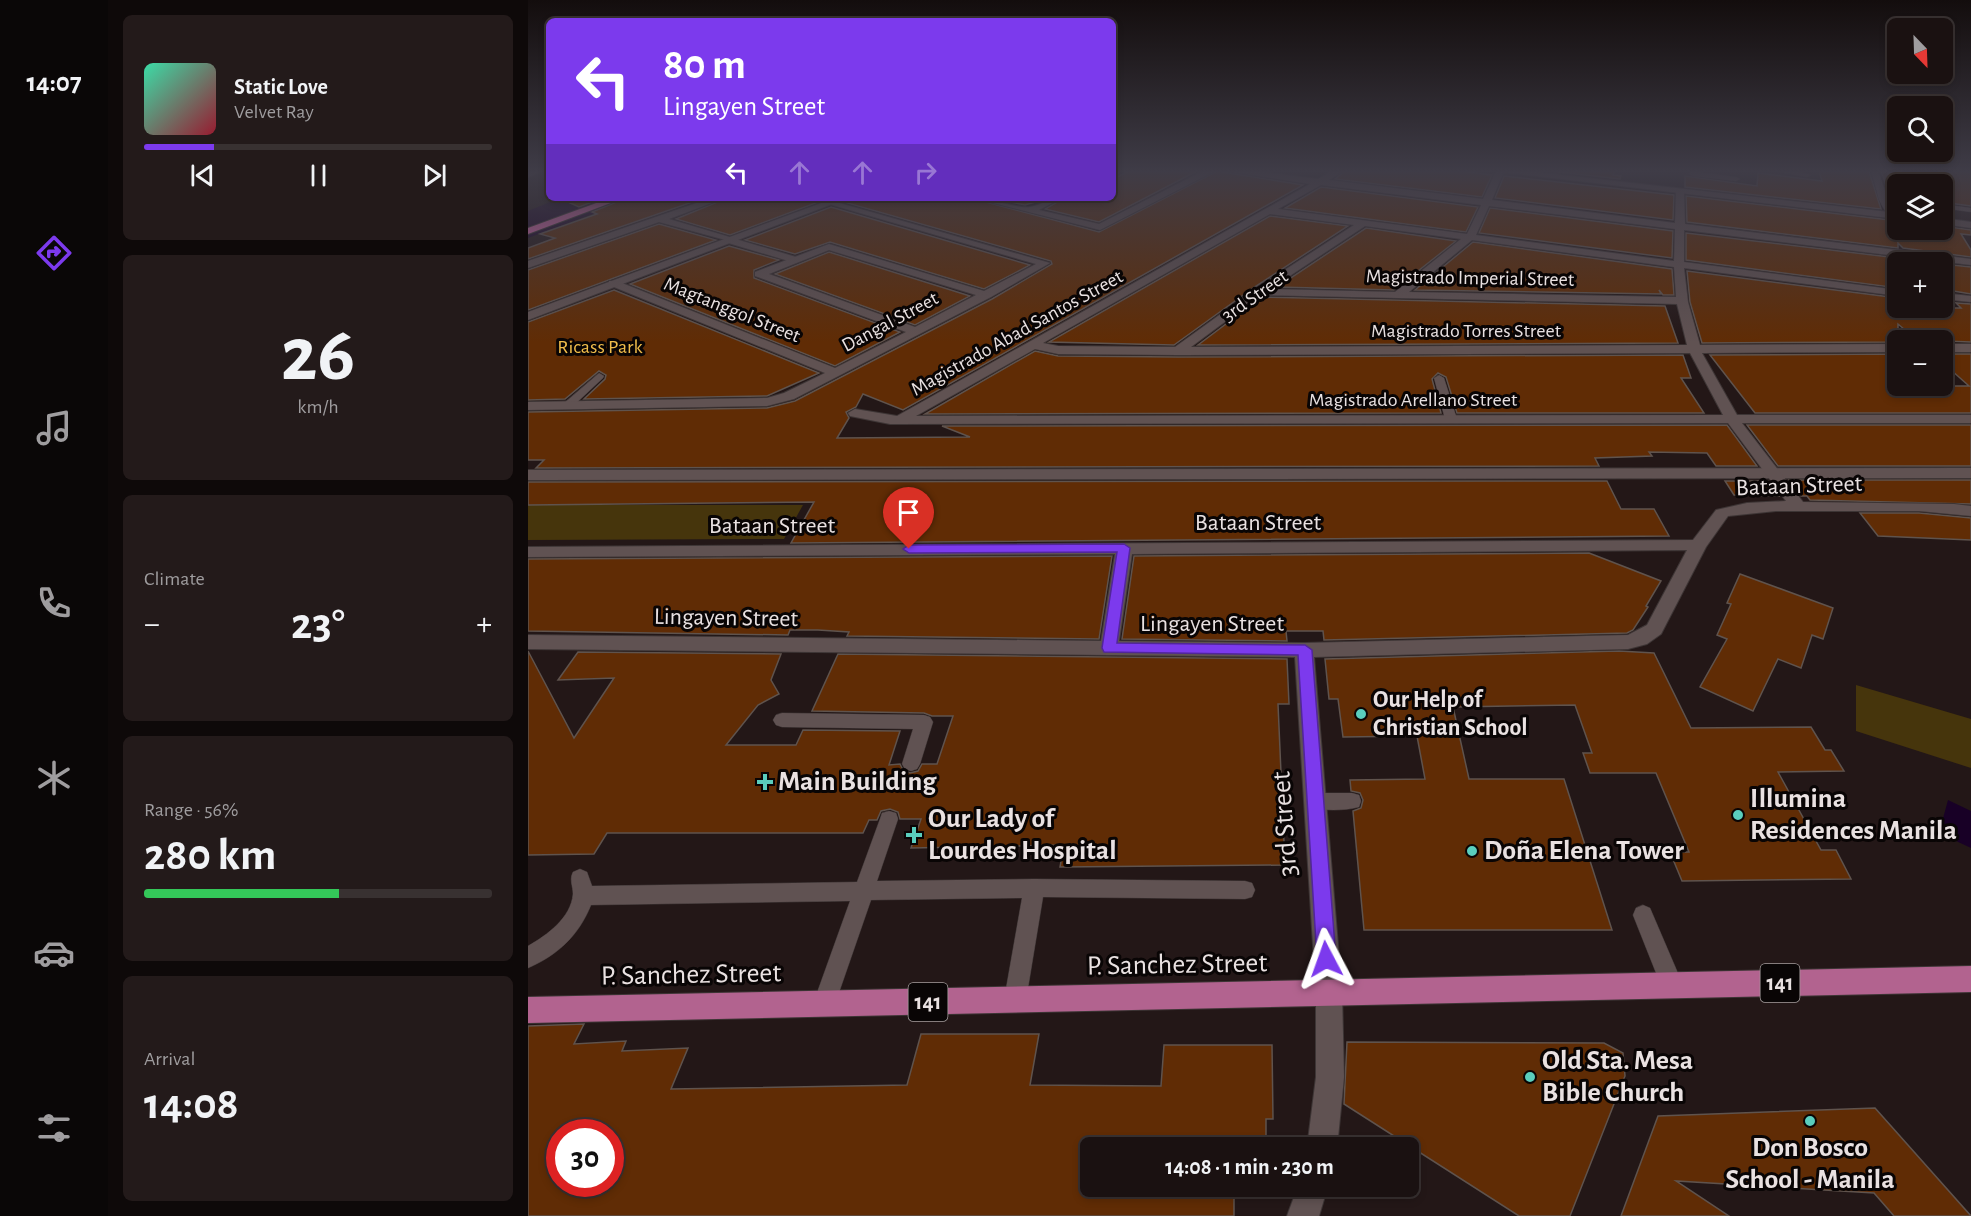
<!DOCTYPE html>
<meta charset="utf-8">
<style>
:root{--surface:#1a1111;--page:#231a1a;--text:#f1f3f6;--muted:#9f9d9f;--line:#383131;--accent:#7c3aed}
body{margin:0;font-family:"Alegreya Sans",sans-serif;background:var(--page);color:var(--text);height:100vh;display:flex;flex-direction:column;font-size:22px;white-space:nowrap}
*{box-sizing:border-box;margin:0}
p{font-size:20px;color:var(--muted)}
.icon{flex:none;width:33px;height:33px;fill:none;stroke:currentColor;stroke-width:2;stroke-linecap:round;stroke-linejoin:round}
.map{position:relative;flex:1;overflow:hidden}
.side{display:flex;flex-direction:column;gap:15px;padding:15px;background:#0e0909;width:420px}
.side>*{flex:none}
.top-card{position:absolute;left:18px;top:18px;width:570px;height:183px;border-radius:9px;box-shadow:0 3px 9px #0003,0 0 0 2px var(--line);background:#7c3aed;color:#fff;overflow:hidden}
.needle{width:39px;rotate:157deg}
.fabs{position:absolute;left:1359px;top:18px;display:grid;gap:12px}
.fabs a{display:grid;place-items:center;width:66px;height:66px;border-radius:9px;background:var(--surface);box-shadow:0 3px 9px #0003,0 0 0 2px var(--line);font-size:30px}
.speed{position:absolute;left:18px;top:1119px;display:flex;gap:12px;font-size:30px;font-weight:700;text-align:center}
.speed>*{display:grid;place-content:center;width:78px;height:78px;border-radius:50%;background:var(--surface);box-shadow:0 3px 9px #0003,0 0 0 2px var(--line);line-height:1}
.speed .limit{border:9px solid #d22;background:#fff;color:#111}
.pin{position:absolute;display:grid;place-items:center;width:51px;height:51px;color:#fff;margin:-62px -26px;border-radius:50% 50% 50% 0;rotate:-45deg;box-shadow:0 0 6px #0007}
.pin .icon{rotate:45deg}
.me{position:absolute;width:66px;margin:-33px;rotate:356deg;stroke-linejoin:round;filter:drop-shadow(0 0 4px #0008)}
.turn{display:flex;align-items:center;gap:21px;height:126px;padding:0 18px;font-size:27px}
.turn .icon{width:78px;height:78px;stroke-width:2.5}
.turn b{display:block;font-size:42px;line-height:51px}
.lanes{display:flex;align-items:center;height:57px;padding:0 18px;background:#0003;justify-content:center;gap:30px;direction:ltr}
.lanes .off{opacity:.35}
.big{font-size:45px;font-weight:600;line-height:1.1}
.side .card{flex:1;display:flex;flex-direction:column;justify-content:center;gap:9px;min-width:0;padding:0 21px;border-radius:9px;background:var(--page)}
.side .dial{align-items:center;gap:0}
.dial b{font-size:78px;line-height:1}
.song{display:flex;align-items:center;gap:18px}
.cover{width:72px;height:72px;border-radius:9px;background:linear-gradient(135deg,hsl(160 70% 55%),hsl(350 70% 35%))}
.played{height:6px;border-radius:3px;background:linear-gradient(90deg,var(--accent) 20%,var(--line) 20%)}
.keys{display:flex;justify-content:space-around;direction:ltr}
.heat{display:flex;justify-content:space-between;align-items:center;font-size:33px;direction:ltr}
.charge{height:9px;border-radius:4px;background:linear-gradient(90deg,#34c759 56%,var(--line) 0)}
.trip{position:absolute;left:552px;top:1137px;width:339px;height:60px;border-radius:9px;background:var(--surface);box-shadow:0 3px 9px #0003,0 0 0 2px var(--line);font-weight:600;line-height:60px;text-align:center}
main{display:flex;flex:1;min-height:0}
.dock{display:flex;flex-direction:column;width:108px;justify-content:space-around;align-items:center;background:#0a0707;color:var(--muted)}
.dock .icon{width:42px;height:42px}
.dock .selected{color:var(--accent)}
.dock b{font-size:27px;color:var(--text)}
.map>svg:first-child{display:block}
.green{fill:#46350c}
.water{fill:#180026}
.building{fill:#602c05;stroke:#5f534d;stroke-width:1.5;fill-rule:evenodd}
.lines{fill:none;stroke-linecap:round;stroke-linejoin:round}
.service-casing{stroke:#3d3535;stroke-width:1}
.pedestrian-casing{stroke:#3d3535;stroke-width:2}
.minor-casing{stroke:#3d3535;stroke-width:2}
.tertiary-casing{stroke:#3d3535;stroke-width:2}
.secondary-casing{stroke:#3d3535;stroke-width:2}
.primary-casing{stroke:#3d3535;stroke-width:2}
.motorway-casing{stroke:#3d3535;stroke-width:2}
.service{fill:#605252;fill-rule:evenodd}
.pedestrian{fill:#605252;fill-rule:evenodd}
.minor{fill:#605252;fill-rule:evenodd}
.tertiary{fill:#605252;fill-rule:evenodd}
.secondary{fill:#605252;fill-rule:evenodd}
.primary{fill:#b2638f;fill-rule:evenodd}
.motorway{fill:#e86eb8;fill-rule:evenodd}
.route{fill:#7c3aed;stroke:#51269a;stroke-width:1.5}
.poi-dot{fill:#5acebd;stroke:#090505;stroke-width:2}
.labels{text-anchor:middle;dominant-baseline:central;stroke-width:6;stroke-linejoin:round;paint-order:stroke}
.far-street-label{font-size:20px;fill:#e9e1e1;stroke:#090505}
.far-park-label{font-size:20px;fill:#f1bd4b;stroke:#090505}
.shield{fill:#090505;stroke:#a69f9f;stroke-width:1.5}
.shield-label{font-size:22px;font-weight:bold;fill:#e9e1e1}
.street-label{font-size:24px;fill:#e9e1e1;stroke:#090505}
.poi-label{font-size:24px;font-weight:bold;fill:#e9e1e1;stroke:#090505;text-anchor:start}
.near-poi-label{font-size:28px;font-weight:bold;fill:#e9e1e1;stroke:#090505;text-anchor:start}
.near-street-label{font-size:28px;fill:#e9e1e1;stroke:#090505}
</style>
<main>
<nav class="dock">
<b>14:07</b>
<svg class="icon selected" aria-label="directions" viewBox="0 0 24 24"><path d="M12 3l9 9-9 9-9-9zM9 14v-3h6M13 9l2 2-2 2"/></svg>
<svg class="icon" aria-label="music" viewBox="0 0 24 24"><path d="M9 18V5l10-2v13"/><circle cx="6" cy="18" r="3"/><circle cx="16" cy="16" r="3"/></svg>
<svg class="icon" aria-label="phone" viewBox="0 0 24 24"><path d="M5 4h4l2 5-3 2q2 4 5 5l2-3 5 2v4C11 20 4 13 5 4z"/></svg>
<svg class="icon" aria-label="climate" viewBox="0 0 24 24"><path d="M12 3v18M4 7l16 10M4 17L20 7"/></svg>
<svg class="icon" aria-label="car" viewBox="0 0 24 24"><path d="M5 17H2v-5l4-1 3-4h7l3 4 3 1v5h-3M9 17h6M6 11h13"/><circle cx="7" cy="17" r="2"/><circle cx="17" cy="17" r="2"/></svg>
<svg class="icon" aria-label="filters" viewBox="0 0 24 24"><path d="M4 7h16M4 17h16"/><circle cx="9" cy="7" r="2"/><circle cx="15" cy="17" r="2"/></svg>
</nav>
<section class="side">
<div class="card">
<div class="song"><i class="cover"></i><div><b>Static Love</b><p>Velvet Ray</p></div></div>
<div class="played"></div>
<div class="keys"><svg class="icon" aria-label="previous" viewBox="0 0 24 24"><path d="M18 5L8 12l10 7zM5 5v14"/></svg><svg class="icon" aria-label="pause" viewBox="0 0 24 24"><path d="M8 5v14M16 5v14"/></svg><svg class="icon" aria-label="next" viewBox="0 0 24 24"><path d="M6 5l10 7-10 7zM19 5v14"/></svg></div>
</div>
<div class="card dial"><b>26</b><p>km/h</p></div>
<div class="card"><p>Climate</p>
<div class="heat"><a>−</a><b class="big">23°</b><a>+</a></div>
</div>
<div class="card"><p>Range · 56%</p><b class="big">280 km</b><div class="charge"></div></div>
<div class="card"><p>Arrival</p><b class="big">14:08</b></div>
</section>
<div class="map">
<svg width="1443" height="1216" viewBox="0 0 1443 1216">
<rect width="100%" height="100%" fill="#231717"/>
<g class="green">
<path d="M0,505h275l-19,34 -256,1z"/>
<path d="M1328,685l115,34v49l-115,-37z"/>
</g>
<g class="water">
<path d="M32,198h76l-108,40v-27z"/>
<path d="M1420,800l23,11v37l-32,-15z"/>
</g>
<g class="building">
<path d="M601,171h68l-98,51 -54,-13 19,-11h49v-19z"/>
<path d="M689,171l86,14 -400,225 -40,-16 -7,13 -10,5 3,6 -12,20 133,-1 -28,-11 785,-1 30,41h-41l-9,-13 -58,-1 3,4 -57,2 4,8 -1063,2 8,-8h-16v-48l239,-4 28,-7 197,-102 60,-35 -1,-3 -207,-59 6,-4h121l128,34z"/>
<path d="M817,171h116l31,4 -10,22 -147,-18z"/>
<path d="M1022,171h64l-1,4 8,1 -1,3z"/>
<path d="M1291,171h50l12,38 -196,-22v-11l72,10 1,-13 64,8z"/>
<path d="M1353,171h17v40l-3,-1z"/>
<path d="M1414,171h29v35l-29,-4z"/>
<path d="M976,176l170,19 -1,25 -178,-22z"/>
<path d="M793,187l157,20 -12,25 -181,-24z"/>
<path d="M1158,196l212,25v9h44v-4l29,4v5l-10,-1 10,16v7l-68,-9 -5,-5v5l-211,-26z"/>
<path d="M31,198h44l-24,9z"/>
<path d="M98,198h78l-176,61v-11l27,-10 -15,-4 57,-20 -5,-2z"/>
<path d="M199,198h102l-99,37 -54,-16z"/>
<path d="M462,198h59l-24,7z"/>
<path d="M303,207l199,58 -46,24 -154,-47 -35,12 -50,-14z"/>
<path d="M962,208l183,23 -1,27 -193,-25z"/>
<path d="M742,216l78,10 -95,62 -79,57 -125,-3z"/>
<path d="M131,224l57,16 -188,70v-40z"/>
<path d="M838,228l90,13 -62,49 -117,-3z"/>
<path d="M1158,233l212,25v30l-212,-28z"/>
<path d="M945,242l199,27 2,26h-11l-4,-5 2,4 -246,-4z"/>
<path d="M201,246l50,14 -25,10v8l146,54 -65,34 -205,-82z"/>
<path d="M301,252l141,44 -55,29 -140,-51z"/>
<path d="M1414,264l29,3v27l-29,-5z"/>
<path d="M1159,271l211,27v10h63l-5,-5 15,1v38l-54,-2 -19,-16v18l-196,1 -12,-41z"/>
<path d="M86,290l205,83 -52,23 -183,3 21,-20 1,-4 -7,-4 -34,28 -37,1v-78z"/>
<path d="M734,297l403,9 13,37 -480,2z"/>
<path d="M507,351l23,5 120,1 505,-2 8,23h-10l23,35h-247l-11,-36 -8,-4 -6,6 9,34 -516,1z"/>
<path d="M1370,354v32h71l-27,-24v-8h29v59h-216l-45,-58z"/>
<path d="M1219,425h224v41h-193z"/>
<path d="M1261,480h182v24l-161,-4 -3,-4h-6z"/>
<path d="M1079,481l14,28h33l15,27 -878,7 23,-41 -286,3v-23z"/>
<path d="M1197,481h43l11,15 -45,-1z"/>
<path d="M1332,513h59l52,5v22l-93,-4z"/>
<path d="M1061,553l72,28 -15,25 2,1 -15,23 -6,3 -303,7 -1,-9h-37l1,10 -165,-2 12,-83z"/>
<path d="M584,556l-13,83 -252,-3 2,-4 -31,-2h-28l-2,5 -260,-4v-72z"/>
<path d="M1212,574l93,34 -10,31 -11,-4 -11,33 -23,-9 -25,52 -53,-24 27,-48 -10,-4 14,-31 -4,-1z"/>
<path d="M0,651l46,87 40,-60 -56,2 20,-28 203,2 -10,26 8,14 -21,11 -32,40h70l7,-15 97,1 -11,34 11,-1 3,6 7,3 8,-2 4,-7h15l16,-48h-21l-8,-3 -112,-2 26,-57 449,5 2,45h-11l7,161 -225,2 4,-22 -153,3 10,-29h-21l-2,-7 -8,-3 -9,2 -4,9h-8l-6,13h-256l-13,21 -66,1z"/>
<path d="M1091,651l35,2 37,75 120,-1 14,23h6l13,21 -66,1 43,78h15l15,29 -169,2 -12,-29h19l-33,-79h-66l-7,-20h9l-17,-48 -122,2 16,72h95l48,151h-248l-11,-119 8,-3 2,-8 -3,-7 -9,-2 -1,-11 75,-1 -8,-43 -74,1 -5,-38h-9l-4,-40z"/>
<path d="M56,1024l-10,20 52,-3 -4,10 66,-3 -17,41 236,-4 14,-51h118l-9,51 131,1 3,-41h108l1,74h-7v29h-176v38h144v30h-706v-190zM32,1132h50v52h-50z"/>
<path d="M819,1042l257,1 19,10 2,23 -55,140h-51l-175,-112z"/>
<path d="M1347,1108l96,108h-77l-20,-23 -198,-12 53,35h-108l37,-100z"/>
</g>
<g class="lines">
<defs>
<g id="service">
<path d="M1162,171l46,6 4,2 -4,2 -43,-5 -4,-2z"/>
<path d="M1247,171h22l14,4 -4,2z"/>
<path d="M1343,171h7l17,47h-6l-10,-18z"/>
<path d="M1414,204l29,4v4l-29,-4z"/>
<path d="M71,373l5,3 -1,2 -32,30h-8v-4z"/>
<path d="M911,375l5,3 13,41 -2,2 -4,1 -6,-3 -11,-41z"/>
<path d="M254,713l142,2 6,2 3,5 -13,42 -3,5 -6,2 -6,-2 -3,-5 11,-35 -131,-2 -6,-2 -3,-5 3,-5z"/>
<path d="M787,793h37l7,2 2,6 -2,6c-14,4 -37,4 -51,0l-2,-6 2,-6z"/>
<path d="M361,811l7,2 2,6 -21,62 157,-2 211,2 7,2 3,7 -3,7 -7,2 -202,-2 -17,103 -3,8 -8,3 -8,-3 -3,-8 18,-102 -151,2 -36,104 -3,8 -8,3 -8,-3 -3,-8 37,-103 -259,4c-12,30 -33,50 -63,63v-22c19,-11 43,-28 45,-52 0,-8 -4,-14 0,-22l7,-3 7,3 5,14 265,-4 23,-63 2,-6z"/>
<path d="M1115,905l7,3 33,77 -3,8 -8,3 -8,-3 -31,-78 3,-7z"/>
</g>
<g id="pedestrian">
<path d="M201,237l67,20 1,2 -5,3 -67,-20 -1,-2z"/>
<path d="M1443,468v10l-1443,2v-10z"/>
</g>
<g id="minor">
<path d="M0,171h14l-14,6z"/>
<path d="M585,171h8l-8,5z"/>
<path d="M675,171h12l-115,59 -127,-32c17,0 46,11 57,9 12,-2 19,-9 32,-9l-23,12 60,14z"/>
<path d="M698,171h29l63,8 14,-8h11l-14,9 154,19 13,-28h8l-12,29 183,23 1,-31 4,-3 4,3 1,32 286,35v6l-287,-35v32l214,28v6l-214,-28 4,34 12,43 198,-1v8l-196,1 35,62h234v8h-229l61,79 151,2 17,2v10l-52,-5h-143l-48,5 -22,31 -45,87 -14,10 -19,5 -314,8 28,336 2,84 -7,71h-30l9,-71v-84l-21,-336 -767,-8v-14l573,6 14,-87 -587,3v-10l1165,-7 23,-30 31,-7 39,-2 -58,-78 -838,1 -40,-8 -2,-3 7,-4 42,7 413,-232zM793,185l160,20 -14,29 -189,-25zM961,206l186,23 -1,32 -198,-26zM742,214l84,11 -100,65 -79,57 -117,-1 -15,-3zM837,226l96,13 -66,53 -125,-3zM944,240l202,27 2,30 -267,-5zM733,295l416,9 10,41 -496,2zM507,349l23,5 120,1 512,-2 33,62 -807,1zM1159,550l-40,75 -19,10 -324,8 -185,-2 13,-87z"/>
<path d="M183,198h14l-56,21 64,19v4l-74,-20 -131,46v-7z"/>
<path d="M301,200l221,63 -59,34 -197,102 -27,7 -239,4v-8l239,-4 17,-5 41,-20 -216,-88v-4h8l218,87 71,-36 -151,-56v-4l74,-28 155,47 52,-27 -207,-60zM301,250l147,45 -61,32 -146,-53z"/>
<path d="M1414,293l29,3v6l-29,-3z"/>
<rect x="1414" y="344" width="29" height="8"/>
<path d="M770,1186h30l-9,30h-32z"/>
</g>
<path id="tertiary" d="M307,198h13l-320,122v-8z"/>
<g id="secondary">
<path d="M967,171h31l372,42v6z"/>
<path d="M1414,218l29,4v6l-29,-4z"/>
</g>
<path id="primary" d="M1443,966v26l-1443,31v-26z"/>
<path id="motorway" d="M82,198h14l-96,36v-6z"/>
</defs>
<use href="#service" class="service-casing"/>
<use href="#pedestrian" class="pedestrian-casing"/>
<use href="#minor" class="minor-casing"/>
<use href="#tertiary" class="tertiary-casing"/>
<use href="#secondary" class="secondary-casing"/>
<use href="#primary" class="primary-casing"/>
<use href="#motorway" class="motorway-casing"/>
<use href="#service" class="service"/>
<use href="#pedestrian" class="pedestrian"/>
<use href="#minor" class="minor"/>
<use href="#tertiary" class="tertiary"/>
<use href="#secondary" class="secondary"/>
<use href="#primary" class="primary"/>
<use href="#motorway" class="motorway"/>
</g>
<linearGradient id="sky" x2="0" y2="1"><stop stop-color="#130d0d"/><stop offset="0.5" stop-color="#3f3c47"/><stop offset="1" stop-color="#3f3c47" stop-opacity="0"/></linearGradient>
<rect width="1443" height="342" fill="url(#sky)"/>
<path class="route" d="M596,544l6,4 -13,95 188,2 7,5 24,309 -3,7 -7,3 -7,-3 -2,-7 -19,-304 -194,-3 -2,-4 15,-96 -208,1 -6,-4 6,-4z"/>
<g class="poi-dot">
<circle cx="833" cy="714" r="6"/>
<path d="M234 773h6v6h6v6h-6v6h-6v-6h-6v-6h6z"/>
<circle cx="1210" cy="815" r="6"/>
<path d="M383 826h6v6h6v6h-6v6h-6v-6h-6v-6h6z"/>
<circle cx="944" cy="851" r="6"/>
<circle cx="1002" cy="1077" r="6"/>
<circle cx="1282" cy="1121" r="6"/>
</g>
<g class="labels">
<g class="far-street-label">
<text transform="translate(942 278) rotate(1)">Magistrado Imperial Street</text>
<text transform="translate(727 296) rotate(-35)">3rd Street</text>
<text transform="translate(204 310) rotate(22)">Magtanggol Street</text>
<text transform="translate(362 322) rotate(-28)">Dangal Street</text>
<text x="938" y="331">Magistrado Torres Street</text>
<text transform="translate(489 333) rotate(-29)">Magistrado Abad Santos Street</text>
<text x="885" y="400">Magistrado Arellano Street</text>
</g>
<g class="far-park-label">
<text x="72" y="347">Ricass Park</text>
</g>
<g class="shield">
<rect x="1232.5" y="964" width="39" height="38" rx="4.5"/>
<rect x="380.5" y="983" width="39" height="38" rx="4.5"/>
</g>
<g class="shield-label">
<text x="1252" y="983">141</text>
<text x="400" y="1002">141</text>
</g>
<g class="street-label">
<text transform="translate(1271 486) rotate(-2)">Bataan Street</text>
<text x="730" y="523">Bataan Street</text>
<text x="244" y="526">Bataan Street</text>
<text transform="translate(198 618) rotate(1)">Lingayen Street</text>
<text x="684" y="624">Lingayen Street</text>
</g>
<g class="poi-label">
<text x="845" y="700">Our Help of<tspan x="845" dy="28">Christian School</tspan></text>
</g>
<g class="near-poi-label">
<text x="250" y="782">Main Building</text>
<text x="1222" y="799">Illumina<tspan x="1222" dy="32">Residences Manila</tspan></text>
<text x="400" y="819">Our Lady of<tspan x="400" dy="32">Lourdes Hospital</tspan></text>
<text x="956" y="851">Doña Elena Tower</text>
<text x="1014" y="1061">Old Sta. Mesa<tspan x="1014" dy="32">Bible Church</tspan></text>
<text x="1282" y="1148" text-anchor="middle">Don Bosco<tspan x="1282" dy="32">School - Manila</tspan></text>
</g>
<g class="near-street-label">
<text transform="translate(757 824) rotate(-94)">3rd Street</text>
<text transform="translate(649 965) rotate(-1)">P. Sanchez Street</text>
<text transform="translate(163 975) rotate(-1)">P. Sanchez Street</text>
</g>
</g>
</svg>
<div class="fabs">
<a><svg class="needle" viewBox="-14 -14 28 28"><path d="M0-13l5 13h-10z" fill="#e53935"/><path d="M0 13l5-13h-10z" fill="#9f9d9f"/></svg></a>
<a><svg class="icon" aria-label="search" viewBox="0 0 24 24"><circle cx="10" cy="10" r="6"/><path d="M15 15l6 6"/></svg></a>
<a><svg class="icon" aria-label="layers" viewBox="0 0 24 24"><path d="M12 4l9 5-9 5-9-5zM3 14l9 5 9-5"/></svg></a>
<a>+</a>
<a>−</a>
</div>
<div class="speed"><div class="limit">30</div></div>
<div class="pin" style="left:381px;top:549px;background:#d93025"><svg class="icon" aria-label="arrive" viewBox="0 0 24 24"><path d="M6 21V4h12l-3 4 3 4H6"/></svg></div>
<svg class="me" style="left:798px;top:959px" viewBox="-20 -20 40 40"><path d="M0-17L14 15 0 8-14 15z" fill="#7c3aed" stroke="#fff" stroke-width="4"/></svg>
<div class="trip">14:08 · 1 min · 230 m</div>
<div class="top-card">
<div class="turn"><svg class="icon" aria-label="left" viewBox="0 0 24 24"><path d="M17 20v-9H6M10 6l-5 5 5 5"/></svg><div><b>80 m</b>Lingayen Street</div></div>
<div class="lanes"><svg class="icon" aria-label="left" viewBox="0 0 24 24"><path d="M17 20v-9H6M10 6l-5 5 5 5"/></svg><svg class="icon off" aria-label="ahead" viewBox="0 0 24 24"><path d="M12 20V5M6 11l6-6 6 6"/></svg><svg class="icon off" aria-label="ahead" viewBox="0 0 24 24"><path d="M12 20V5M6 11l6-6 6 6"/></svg><svg class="icon off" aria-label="right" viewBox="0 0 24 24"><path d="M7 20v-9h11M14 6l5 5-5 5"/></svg></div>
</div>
</div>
</main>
